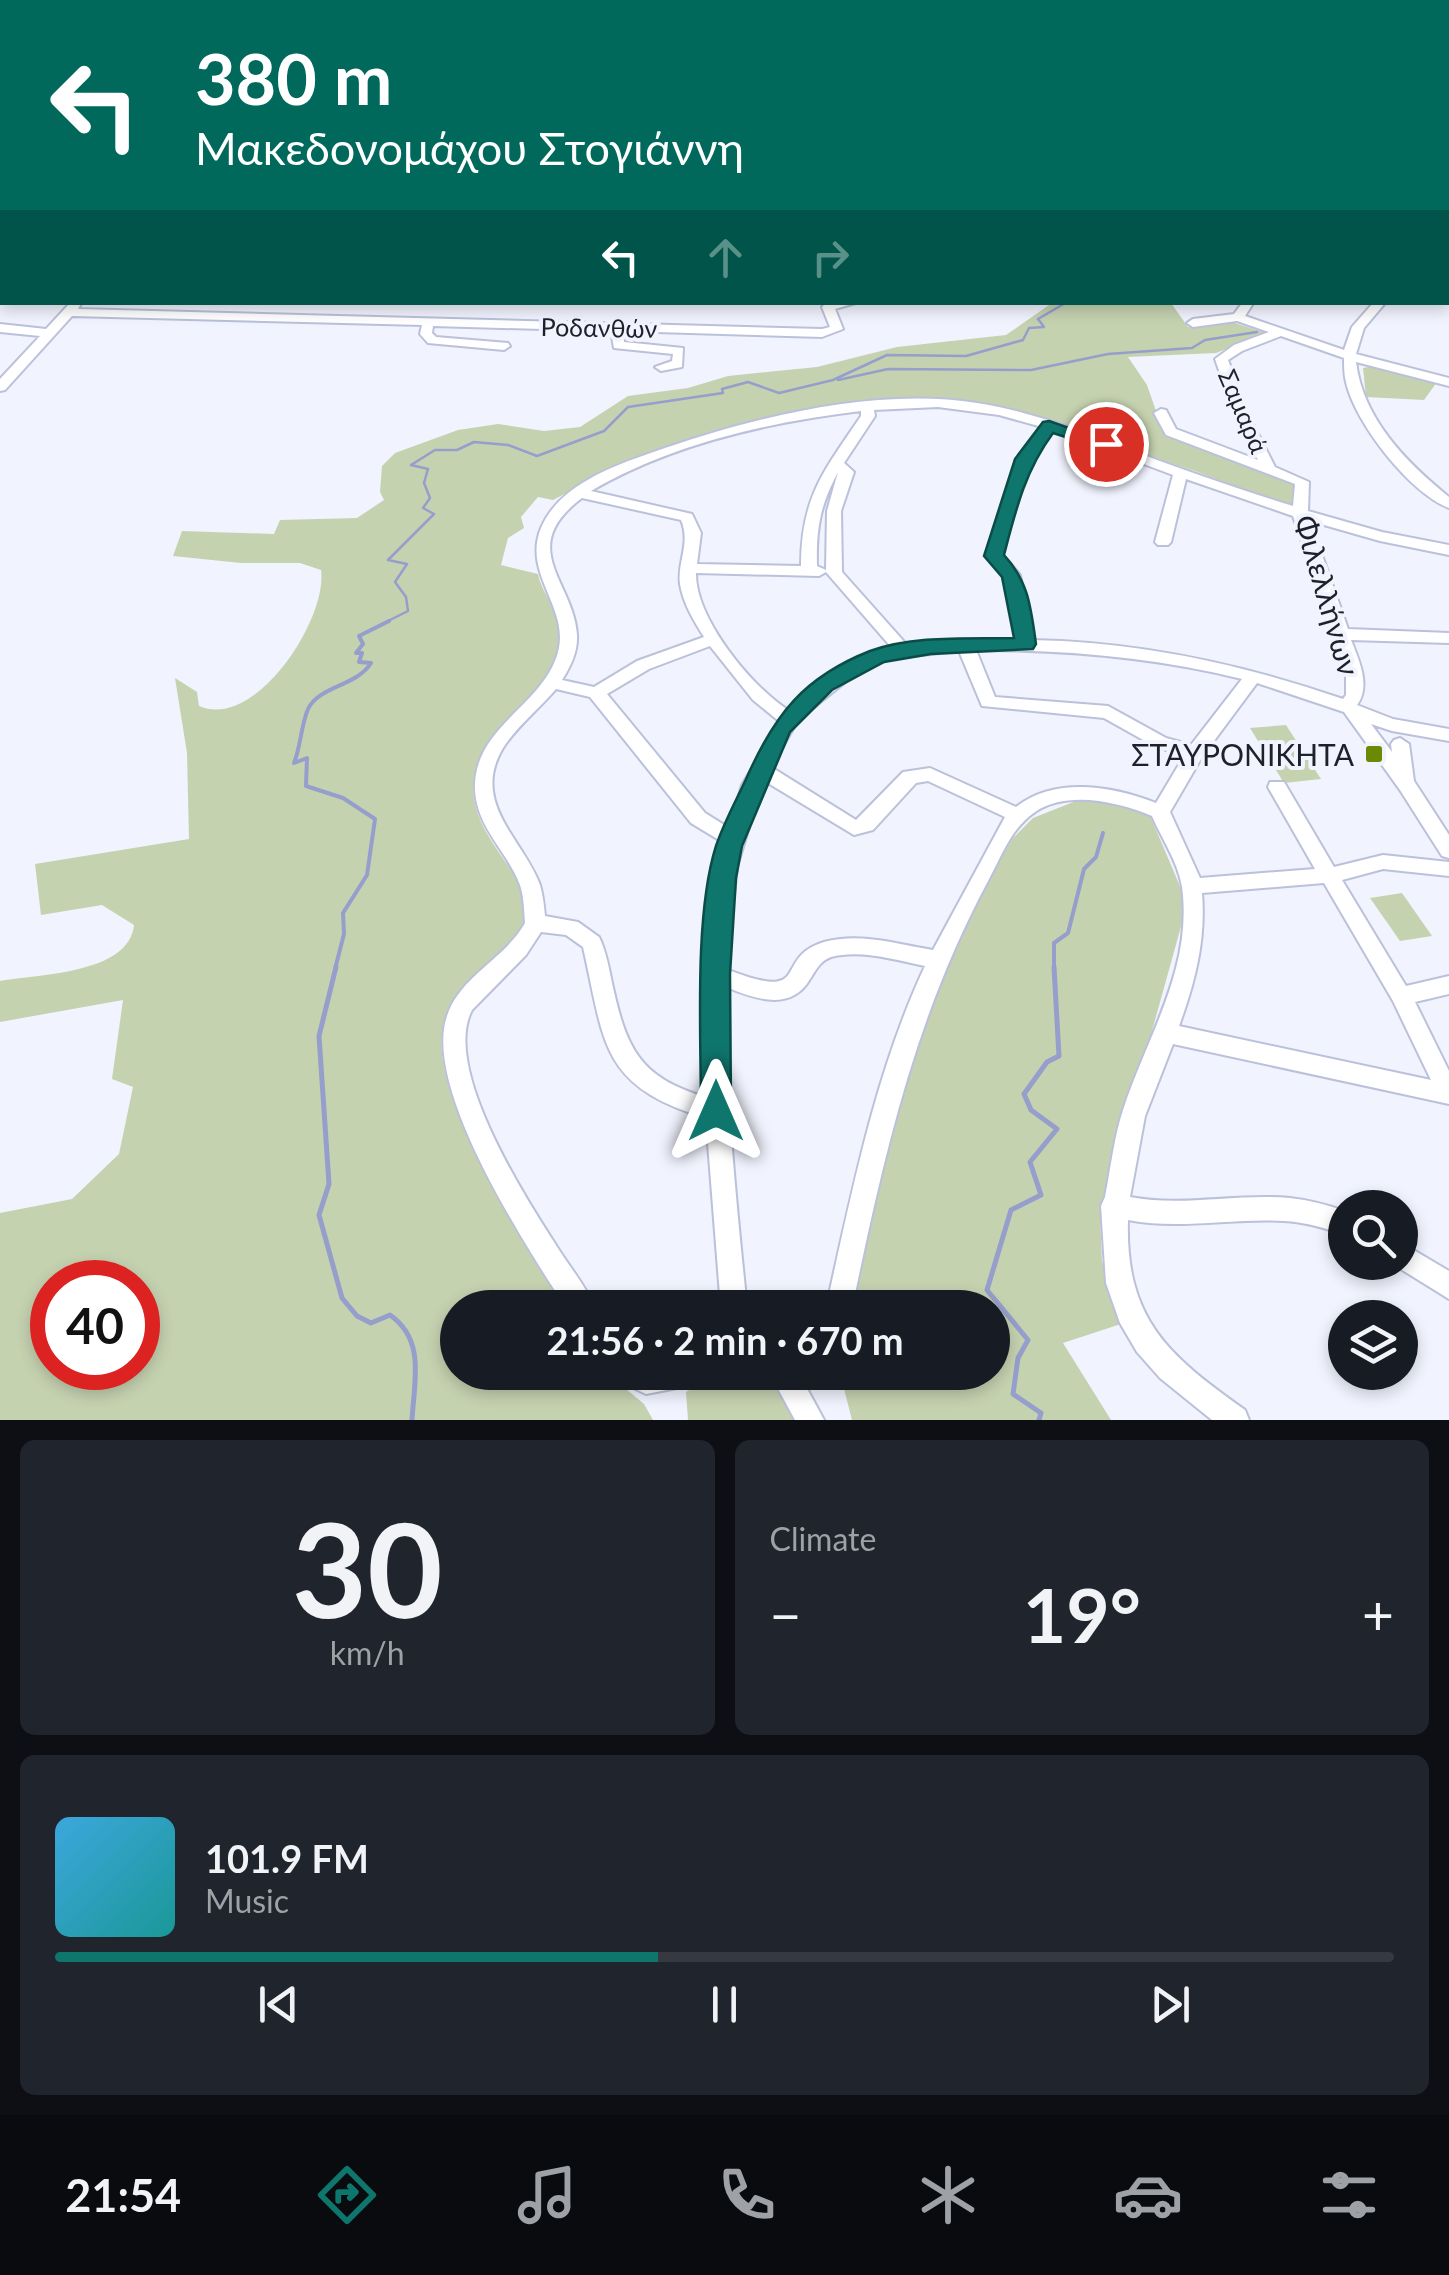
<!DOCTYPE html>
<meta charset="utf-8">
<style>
:root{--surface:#171b24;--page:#20242c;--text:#f1f3f6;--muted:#9ea1a6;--line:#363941;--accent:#0f766e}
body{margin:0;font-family:Lato,sans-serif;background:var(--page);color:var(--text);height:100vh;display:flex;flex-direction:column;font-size:38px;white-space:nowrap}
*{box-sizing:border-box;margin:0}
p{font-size:32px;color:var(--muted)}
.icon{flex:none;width:55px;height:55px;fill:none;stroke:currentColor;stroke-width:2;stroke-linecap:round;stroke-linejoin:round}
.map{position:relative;height:1420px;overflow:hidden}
.side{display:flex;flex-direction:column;gap:20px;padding:20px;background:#0d0f14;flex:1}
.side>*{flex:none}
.hud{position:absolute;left:0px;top:0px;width:1450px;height:305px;box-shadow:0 5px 15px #0003;background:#00695c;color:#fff;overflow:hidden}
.buttons{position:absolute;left:1328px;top:1190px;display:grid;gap:20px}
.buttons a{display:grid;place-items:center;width:90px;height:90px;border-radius:50%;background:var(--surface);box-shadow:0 5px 15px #0003;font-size:50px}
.speed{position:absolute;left:30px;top:1260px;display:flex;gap:20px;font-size:50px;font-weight:700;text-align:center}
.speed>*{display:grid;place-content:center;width:130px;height:130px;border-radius:50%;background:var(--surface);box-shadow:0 5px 15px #0003;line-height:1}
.speed .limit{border:15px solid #d22;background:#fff;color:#111}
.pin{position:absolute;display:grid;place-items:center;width:85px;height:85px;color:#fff;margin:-42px;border:5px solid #fff;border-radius:50%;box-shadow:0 2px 10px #0007}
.me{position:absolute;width:110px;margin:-55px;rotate:0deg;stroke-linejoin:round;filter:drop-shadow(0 0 8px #0008)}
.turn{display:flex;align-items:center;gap:35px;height:210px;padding:0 30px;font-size:45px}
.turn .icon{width:130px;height:130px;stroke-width:2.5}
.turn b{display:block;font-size:70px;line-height:85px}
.lanes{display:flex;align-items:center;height:95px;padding:0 30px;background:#0003;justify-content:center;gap:50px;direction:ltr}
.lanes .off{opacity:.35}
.big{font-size:75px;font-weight:700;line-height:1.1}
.side .widget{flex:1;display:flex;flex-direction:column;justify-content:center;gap:15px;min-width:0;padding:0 35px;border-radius:15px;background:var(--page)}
.side .dial{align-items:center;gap:0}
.dial b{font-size:130px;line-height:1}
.song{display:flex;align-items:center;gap:30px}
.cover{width:120px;height:120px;border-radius:15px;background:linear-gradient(135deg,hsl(200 70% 55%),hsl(180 70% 35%))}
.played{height:10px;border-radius:5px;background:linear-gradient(90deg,var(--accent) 45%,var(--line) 45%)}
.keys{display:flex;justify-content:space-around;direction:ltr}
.heat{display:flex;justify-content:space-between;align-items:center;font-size:55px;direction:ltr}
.side .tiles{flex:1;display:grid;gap:20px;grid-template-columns:1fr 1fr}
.widget:last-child{grid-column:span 2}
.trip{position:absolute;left:440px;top:1290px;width:570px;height:100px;border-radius:50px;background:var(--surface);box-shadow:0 5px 15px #0003;font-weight:700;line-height:100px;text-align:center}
.dock{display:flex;height:160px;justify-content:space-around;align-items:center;background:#090b0e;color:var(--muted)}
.dock .icon{width:70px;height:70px}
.dock .active{color:var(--accent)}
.dock b{font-size:45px;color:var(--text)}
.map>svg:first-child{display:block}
.green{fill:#c5d2b0;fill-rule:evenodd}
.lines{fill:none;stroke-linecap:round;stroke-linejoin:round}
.stream-far2{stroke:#969ecb;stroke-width:2.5}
.stream-far1{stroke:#969ecb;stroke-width:4}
.stream{stroke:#969ecb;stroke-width:5}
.minor-casing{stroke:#bbc1da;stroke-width:4}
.minor{fill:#fff;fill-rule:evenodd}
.route{fill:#0f766e;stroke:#0a4d48;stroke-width:2.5}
.poi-dot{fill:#6b8903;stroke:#f1f3fe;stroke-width:4}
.labels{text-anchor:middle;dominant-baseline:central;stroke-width:8;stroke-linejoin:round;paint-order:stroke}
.far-street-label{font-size:25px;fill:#1f212a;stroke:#f1f3fe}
.street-label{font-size:30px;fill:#1f212a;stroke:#f1f3fe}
.poi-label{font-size:30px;fill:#1f212a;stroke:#f1f3fe;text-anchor:end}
</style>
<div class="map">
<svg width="1449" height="1420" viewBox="0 0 1449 1420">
<rect width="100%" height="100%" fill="#f1f3fe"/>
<g class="green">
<path d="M1052,303h119l17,24 43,-5 36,11 -51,20 -88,4 19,28 16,46 130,50 2,28 -100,-38 -196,-63 -53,-10 -102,7 -129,25 -77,26 -85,44 -15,-3 -17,20 3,11 -16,10 -7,27 37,9c5,24 28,45 25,71 -6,53 -69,72 -86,121 -20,58 45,100 49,138 4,44 -57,73 -77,108 -32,57 47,172 75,222 14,24 25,50 40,73l-106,1v64l149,1 37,31 9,16h-653v-207l72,-14 47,-45 14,-67 -21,-8 11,-79 -123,22v-41c39,-7 129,-7 134,-56l-32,-20 -61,10 -6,-51 154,-25 -2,-86 -12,-75 22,14 2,14c56,25 129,-87 122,-136l-21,-7h-59l-68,-7 9,-25 92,3 6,-14 77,-2 27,-18 -4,-8 2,-26 13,-13 63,-23 40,-6 46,7 36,-4 48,-31 60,-8 40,-12 89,-9 80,-20 109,-12zM52,1282h86v86h-86z"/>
<path d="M1374,366l63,16 -13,18 -58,-3 -3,-29z"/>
<path d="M1286,725l35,54 -37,4 -34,-55z"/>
<path d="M1086,797l23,2 40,14 33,78v32l-82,295 2,43 22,62 -61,20 48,77h-259l-12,-47 152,-1v-64l-152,-1 53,-211 82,-196 38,-62 20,-20z"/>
<path d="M1402,893l30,43 -32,5 -30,-43z"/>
<path d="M766,1373l26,32 5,15h-109l-2,-28 26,-17z"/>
</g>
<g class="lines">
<g class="stream-far2">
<path d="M1255,2l10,-2"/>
<path d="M838,380l50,-11 143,1 77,-16 84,-6 13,-8 52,-8"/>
<path d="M384,623l24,-12 -2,-14 -11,-15 12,-18 -19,-4 46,-46 -11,-6 7,-10 -6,-15 4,-14 -17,-4 24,-15h22l17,-8 34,3 29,11 67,-25 24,-24 95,-14 -1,-4 26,-7 31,11 54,-13 54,-25 79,1 57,-16 6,-12 15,-1 -6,-8 29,-17"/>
</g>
<g class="stream-far1">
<path d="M335,969l9,-35 -1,-21 24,-38 8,-56 -32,-21 -37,-12 1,-28 -13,5c7,-17 7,-38 14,-54 11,-23 49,-23 63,-46l-12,-1 3,-9h-6l7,-9 -4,-8 30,-15"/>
<path d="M1054,969v-26l14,-10 16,-64 12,-12 7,-24"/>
</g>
<g class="stream">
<path d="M336,967l-17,69 10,148 -10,31 23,83 15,18 14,7 19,-8c36,25 24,67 22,105"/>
<path d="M1039,1420l2,-7 -28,-19 5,-36 10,-18 -41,-50 24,-80 30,-15 -11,-33 27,-33 -26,-19 -7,-16 23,-32 12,-6 -5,-89"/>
</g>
<defs>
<g id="minor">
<path d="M1298,0h8l2,2h-8z"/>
<path d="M1375,0h8l1,2h-7z"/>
<rect x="0" y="11" width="2" height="4"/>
<rect x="1448" y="62" width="1" height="4"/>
<path d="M0,79l2,1v4l-2,1z"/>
<path d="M1448,86h1v6l-1,-1z"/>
<rect x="1448" y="114" width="1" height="6"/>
<rect x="1448" y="145" width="1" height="6"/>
<rect x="1448" y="180" width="1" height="6"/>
<rect x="0" y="211" width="2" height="6"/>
<rect x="1448" y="217" width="1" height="7"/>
<rect x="1448" y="293" width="1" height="7"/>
<path d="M71,302h11l-4,7 744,20 8,-2 -8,-20 2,-2 35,-3 -24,7 8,20 -21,8 -199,-6 1,11 59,6 -1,19 -21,4 -6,-4 17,-6 1,-7 -59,-6 -3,-17 -178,-5 -1,7 4,4 72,6 2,3 -6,4 -76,-7 -8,-9 2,-9 -350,-9 -67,74 -5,1v-12l40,-43 -40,-4v-8l46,5z"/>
<path d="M1243,302h11l-9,14 99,34 8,-23 22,-25h12l-22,26 -8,26 93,24v8l-93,-24c7,57 50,100 93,135v11c-39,-15 -94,-85 -103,-126 -2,-7 -2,-16 -2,-24l-63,-22 -39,15 -14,9 22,58 25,49 34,15 -1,29 74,21 67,13v10l-69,-14 -70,-20 38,108 101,4v10l-98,-3c8,20 20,46 6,65l36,14 56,10v12l-57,-10 -21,-7 21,28 -1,-8 3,-4 6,-2 9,6 5,37 35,54v23l-7,-2 -42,-66 -56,-78 -87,-29 -55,74 -32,55 30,66 115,-9 -47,-82 2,-5h14l50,85 49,-12 66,7v14l-66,-7 -41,11 64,106 43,-10v18l-34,8 34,69v33l-276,-60 -28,72 -15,81c53,10 107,-4 160,1 20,2 37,7 55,13v24c-20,-7 -40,-13 -61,-14 -52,-3 -105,9 -156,-1 -3,100 41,136 117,190l4,10h-37l-52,-42 -23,-26 -17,-29 -14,-40 -5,-77 4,-9c6,-30 9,-61 19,-90 24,-72 69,-140 58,-220 -4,-25 -20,-48 -30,-71 -34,-14 -84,-26 -117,-4 -24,16 -34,45 -47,69 -74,138 -104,274 -136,427h-26c26,-116 49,-235 99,-342 -29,-6 -65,-17 -94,-9 -11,4 -15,13 -21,22 -19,33 -55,20 -84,8 -1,108 10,214 21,321h-26l-15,-190c-106,-32 -101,-74 -123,-171l-17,-12 -25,-3 -15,23 -54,55c-30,57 51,184 82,232 13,22 31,42 41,66h-29c-39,-61 -144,-220 -119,-292 13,-40 58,-57 78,-93 -1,-13 -1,-26 -5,-38 -13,-35 -47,-60 -45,-102 3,-58 69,-79 83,-131 12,-44 -36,-78 -17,-124 19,-46 81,-65 124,-80 93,-32 214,-61 312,-45 63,10 121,35 180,57 45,16 90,32 136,46l2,-22 -129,-49 -12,-22 7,-4 5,1 10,19 82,31 -22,-42 -21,-59 19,-14 35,-13 -32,-11 -44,6 -6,-4 6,-4 41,-5zM938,407l61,8 43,12 -25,32 -31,96 18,21 12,64h-63l-46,5 -65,-73 -1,-61 13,-39 -10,-9 31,-47 -1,-6zM861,411v5c-37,55 -60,81 -60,150l-104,-2 4,-31 -9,-19 -101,-23c80,-47 178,-69 270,-80zM1053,430l120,45 -18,67 3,3h10l3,-3 15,-63 107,37 53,155v24l-3,4c-101,-35 -203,-57 -311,-59l-12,-65 -18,-21 29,-95zM838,472l-11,39 -1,59 -9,-4c-1,-38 3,-60 21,-94zM582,498l99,22c10,23 -4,42 -1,64 3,19 14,37 24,53l-67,24 -43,26 -32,-7c9,-14 16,-29 15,-45 -3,-53 -62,-87 5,-137zM826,572l66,76 -46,16 -58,46c-37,-24 -93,-92 -92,-137l123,3zM710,646l43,54 27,22 -38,63 -13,43 -24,-15 -98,-119 42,-25zM976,650c91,0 178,7 266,29l-51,66 -25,-7 -58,-32 -113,-9zM959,651l23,55 122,12 50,28 30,10 -28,47c-43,-17 -101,-27 -140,4l-86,-39 -27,4 -47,48 -85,-53 27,-47 60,-48 35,-14zM556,689l34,8 101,126 33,20c-24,81 -23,171 -19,254 -67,-20 -79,-50 -93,-114 -3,-15 -6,-32 -13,-46l-21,-15 -33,-6c-1,-10 -2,-21 -5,-31 -17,-46 -70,-82 -37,-137 14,-22 36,-39 53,-59zM763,780l91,55 19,-5 43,-47 12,-2 77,36 -72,133c-36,-6 -74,-18 -109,-8 -53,16 -9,62 -98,27l11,-102zM1324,883l69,118 38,79 -252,-54c16,-44 27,-86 23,-133z"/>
<path d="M1400,1242l49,29v28l-58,-36 9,-1z"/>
<path d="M618,1372h93l-3,10 -62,12 -25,-12z"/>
<path d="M769,1372h29l26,48h-29z"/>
</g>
</defs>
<use href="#minor" class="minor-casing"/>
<use href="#minor" class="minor"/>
</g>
<path class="route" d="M1049,421l66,23 -9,6 -53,-17c-28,38 -37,76 -49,122 25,27 27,54 32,89l-3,5 -102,5 -47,8 -52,28 -42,42 -48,114 -6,32 -6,96 1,137 -5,9 -10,4 -11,-4 -4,-9c0,-75 -7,-196 15,-265 8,-24 21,-47 31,-69 28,-63 57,-100 123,-126 44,-16 98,-12 144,-13l-12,-61 -18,-21 31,-97 28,-37z"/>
<rect class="poi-dot" x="1364" y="744" width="20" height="20" rx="5"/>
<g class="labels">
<g class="far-street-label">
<text transform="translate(599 327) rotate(1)">Ροδανθών</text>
<text transform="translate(1244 411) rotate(67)">Σαμαρά</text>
</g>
<g class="street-label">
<text transform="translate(1328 595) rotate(74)">Φιλελλήνων</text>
</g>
<g class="poi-label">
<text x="1354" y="754">ΣΤΑΥΡΟΝΙΚΗΤΑ</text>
</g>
</g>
</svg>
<div class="buttons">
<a><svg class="icon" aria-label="search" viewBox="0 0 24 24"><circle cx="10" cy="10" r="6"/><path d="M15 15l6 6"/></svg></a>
<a><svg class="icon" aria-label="layers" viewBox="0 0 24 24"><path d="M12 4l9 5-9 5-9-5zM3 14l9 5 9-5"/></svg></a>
</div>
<div class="speed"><div class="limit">40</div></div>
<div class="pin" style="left:1106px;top:444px;background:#d93025"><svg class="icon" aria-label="arrive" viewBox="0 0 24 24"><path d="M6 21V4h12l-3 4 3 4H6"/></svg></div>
<svg class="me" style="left:716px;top:1111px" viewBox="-20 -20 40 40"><path d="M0-17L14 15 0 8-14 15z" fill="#0f766e" stroke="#fff" stroke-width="4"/></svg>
<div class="trip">21:56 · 2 min · 670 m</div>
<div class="hud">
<div class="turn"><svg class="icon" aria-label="left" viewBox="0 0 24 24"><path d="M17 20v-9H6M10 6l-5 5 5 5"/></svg><div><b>380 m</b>Μακεδονομάχου Στογιάννη</div></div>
<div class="lanes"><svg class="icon" aria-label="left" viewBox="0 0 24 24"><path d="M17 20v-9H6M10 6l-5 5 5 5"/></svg><svg class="icon off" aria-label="ahead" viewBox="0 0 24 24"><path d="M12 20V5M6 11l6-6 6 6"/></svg><svg class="icon off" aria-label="right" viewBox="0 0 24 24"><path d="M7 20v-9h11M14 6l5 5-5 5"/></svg></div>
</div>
</div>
<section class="side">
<div class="tiles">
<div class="widget dial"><b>30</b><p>km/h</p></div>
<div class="widget"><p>Climate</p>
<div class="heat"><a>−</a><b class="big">19°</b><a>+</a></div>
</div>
<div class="widget">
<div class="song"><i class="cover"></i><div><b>101.9 FM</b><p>Music</p></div></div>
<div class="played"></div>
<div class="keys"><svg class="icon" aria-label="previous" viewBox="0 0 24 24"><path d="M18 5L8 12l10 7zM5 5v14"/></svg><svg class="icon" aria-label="pause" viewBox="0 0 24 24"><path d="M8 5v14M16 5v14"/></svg><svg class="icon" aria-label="next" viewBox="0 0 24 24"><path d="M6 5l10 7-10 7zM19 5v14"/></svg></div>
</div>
</div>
</section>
<nav class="dock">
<b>21:54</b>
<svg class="icon active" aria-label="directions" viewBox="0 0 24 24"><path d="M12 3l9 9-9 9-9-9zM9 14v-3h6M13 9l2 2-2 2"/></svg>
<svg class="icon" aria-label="music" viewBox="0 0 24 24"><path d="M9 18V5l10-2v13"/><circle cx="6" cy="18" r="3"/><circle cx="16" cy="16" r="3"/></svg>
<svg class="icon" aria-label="phone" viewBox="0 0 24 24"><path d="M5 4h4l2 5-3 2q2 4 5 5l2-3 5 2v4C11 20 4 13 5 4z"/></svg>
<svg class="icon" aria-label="climate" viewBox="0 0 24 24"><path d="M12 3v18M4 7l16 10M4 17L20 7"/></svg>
<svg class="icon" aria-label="car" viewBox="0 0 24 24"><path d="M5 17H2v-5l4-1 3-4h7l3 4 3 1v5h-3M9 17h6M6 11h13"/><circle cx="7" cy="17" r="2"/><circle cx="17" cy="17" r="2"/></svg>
<svg class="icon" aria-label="filters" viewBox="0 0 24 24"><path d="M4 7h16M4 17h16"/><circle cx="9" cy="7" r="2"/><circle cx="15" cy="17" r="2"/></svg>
</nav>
